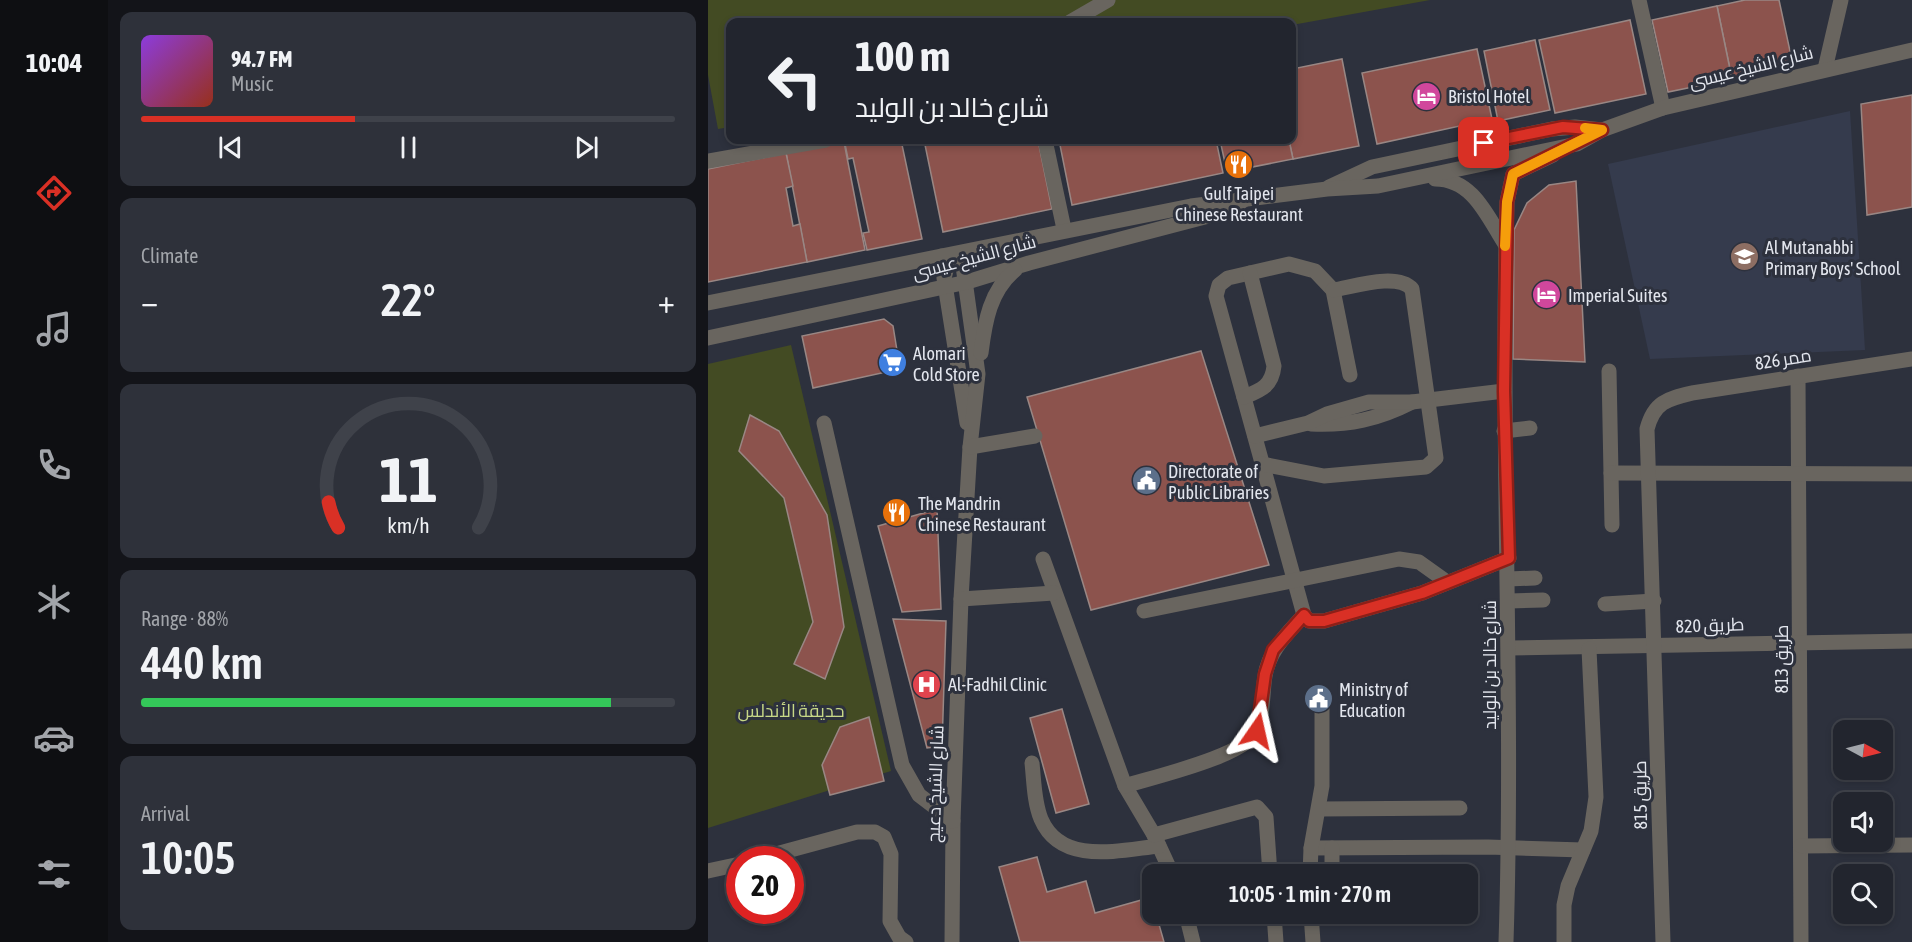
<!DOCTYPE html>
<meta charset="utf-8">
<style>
:root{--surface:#22252e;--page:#2e313a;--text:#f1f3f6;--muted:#a2a5aa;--line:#3f424a;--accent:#d93025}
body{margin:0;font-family:"Asap Condensed",Cairo,sans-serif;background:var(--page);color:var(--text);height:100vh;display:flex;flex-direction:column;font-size:22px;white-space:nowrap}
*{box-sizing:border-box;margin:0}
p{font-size:20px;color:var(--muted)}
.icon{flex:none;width:33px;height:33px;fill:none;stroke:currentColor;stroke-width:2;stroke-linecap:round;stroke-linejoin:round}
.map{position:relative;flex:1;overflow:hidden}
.drawer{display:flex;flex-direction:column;gap:12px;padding:12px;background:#131419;width:600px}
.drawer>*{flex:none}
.hud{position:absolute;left:18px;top:18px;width:570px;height:126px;border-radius:12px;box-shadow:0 3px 9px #0003,0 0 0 2px var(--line);background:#22252e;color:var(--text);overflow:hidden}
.needle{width:39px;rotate:97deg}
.controls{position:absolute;left:1125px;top:720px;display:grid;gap:12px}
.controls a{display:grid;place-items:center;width:60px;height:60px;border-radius:12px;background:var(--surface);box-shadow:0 3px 9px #0003,0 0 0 2px var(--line);font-size:30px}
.speed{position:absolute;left:18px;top:846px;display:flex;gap:12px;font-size:30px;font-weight:700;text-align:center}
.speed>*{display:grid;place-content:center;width:78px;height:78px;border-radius:50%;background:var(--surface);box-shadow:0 3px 9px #0003,0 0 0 2px var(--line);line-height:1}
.speed .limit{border:9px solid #d22;background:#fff;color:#111}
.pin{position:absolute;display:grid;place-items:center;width:51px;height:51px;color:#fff;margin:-26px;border-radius:12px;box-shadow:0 3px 9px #0006}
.me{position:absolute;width:66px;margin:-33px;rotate:11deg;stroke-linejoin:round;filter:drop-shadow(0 0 4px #0008)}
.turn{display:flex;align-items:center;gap:21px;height:126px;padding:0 30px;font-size:27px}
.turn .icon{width:78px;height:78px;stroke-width:2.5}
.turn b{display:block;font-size:42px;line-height:51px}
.big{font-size:45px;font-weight:600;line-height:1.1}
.drawer .widget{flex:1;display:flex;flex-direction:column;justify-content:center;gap:9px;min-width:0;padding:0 21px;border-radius:12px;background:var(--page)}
.drawer .dial{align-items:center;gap:0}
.dial svg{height:156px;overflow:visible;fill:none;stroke:var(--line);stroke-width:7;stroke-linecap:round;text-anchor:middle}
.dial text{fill:var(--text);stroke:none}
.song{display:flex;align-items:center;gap:18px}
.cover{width:72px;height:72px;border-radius:9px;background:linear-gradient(135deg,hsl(270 70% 55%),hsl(10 70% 35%))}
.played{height:6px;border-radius:3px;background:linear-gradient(90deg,var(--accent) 40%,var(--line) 40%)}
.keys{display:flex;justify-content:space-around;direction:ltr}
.heat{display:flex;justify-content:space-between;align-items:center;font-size:33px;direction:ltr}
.charge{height:9px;border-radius:4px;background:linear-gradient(90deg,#34c759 88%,var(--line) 0)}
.trip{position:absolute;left:434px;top:864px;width:336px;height:60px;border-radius:12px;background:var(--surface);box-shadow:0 3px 9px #0003,0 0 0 2px var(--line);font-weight:600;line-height:60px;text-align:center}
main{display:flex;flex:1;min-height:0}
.tab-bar{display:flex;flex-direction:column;width:108px;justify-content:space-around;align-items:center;background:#0e0f12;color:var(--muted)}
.tab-bar .icon{width:42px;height:42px}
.tab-bar .active{color:var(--accent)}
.tab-bar b{font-size:27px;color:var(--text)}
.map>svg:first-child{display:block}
.built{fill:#353b4d}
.green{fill:#434b23}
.building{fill:#8c534d;stroke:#998784;stroke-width:1.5}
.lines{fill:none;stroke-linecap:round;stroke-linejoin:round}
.minor{stroke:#69655f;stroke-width:15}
.route-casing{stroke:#8d1f18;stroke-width:15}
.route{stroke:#d93025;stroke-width:10}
.slow{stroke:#f59e0b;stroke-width:10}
.labels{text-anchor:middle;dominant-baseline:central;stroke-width:6;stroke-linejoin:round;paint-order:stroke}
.street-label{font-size:18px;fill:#e3e6ee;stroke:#2d313d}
.poi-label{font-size:18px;fill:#e3e6ee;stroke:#2d313d;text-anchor:start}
.park-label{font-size:18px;fill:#c7d887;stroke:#2d313d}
</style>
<main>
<nav class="tab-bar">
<b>10:04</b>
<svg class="icon active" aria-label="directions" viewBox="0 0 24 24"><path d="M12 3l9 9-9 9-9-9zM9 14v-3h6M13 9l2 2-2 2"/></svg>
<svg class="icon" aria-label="music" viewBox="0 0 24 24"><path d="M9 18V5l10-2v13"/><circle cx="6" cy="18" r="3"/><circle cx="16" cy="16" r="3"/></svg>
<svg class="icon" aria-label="phone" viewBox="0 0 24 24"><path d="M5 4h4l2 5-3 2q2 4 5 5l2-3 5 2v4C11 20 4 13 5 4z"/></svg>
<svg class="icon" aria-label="climate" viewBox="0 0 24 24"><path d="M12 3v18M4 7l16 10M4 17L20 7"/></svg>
<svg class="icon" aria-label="car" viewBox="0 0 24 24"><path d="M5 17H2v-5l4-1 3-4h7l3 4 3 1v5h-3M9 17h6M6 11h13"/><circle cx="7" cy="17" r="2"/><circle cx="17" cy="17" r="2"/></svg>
<svg class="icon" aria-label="filters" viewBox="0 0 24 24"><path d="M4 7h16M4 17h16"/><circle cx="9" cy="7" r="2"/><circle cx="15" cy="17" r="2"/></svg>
</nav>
<section class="drawer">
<div class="widget">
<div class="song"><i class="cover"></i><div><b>94.7 FM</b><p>Music</p></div></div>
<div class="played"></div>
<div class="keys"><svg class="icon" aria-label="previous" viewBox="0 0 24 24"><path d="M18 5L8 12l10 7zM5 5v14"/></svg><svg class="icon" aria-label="pause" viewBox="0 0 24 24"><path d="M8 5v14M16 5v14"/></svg><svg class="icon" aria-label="next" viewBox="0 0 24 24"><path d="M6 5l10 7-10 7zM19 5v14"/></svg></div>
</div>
<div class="widget"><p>Climate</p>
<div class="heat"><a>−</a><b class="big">22°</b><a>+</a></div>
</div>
<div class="widget dial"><svg viewBox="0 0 100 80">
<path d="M14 69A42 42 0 1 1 86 69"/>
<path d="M14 69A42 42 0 0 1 9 56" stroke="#d93025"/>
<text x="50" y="56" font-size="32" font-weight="700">11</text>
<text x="50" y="72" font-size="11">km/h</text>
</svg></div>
<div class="widget"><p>Range · 88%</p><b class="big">440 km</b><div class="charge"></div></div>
<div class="widget"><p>Arrival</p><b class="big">10:05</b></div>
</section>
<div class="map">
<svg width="1204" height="942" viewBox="0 0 1204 942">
<rect width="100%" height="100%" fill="#2d313d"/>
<path class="built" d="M1142,111l15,239 -215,9 -42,-195z"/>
<g class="green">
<path d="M0,0h722l-138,25v-3h-562v105l-12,2 -10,-54z"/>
<path d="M83,345l100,426 -183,57v-464z"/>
</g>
<g class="building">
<path d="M1037,0h34l14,65 -61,14 -15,-73z"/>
<path d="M1009,6l15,73 -64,13 -16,-72z"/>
<path d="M922,20l16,74 -91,19 -16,-73z"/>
<path d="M827,40l15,70 -52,11 -14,-70z"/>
<path d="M769,49l15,70 -115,25 -15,-71z"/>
<path d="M634,59l17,87 -66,13 -4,-19h3v-71z"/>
<path d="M1204,95v112l-45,8 -6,-111z"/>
<path d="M158,140h35l21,99 -55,11 -4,-17 6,-1 -16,-74 -5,1 -3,-15z"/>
<path d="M216,140h114l14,69 -109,23z"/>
<path d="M351,140h157l7,33 -151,32z"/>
<path d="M512,140h69l4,19 -66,13z"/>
<path d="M136,142l21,108 -58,12 -21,-109z"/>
<path d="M78,153l7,33 -7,2 7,38 7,-2 7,38 -99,20v-113z"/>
<path d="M868,181l9,181 -72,-3 1,-129 13,-27 22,-18z"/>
<path d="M176,319l9,7 7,43 -87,19 -11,-52z"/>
<path d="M493,351l68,214 -178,45 -64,-213z"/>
<path d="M42,415l29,16 48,84 17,112 -19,52 -31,-15 19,-42 -29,-124 -45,-47z"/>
<path d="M229,509l4,100 -39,3 -24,-86z"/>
<path d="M185,619l53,2 -4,125 -15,2z"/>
<path d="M354,709l27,95 -33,9 -26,-95z"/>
<path d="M161,717l15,64 -54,14 -8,-30 18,-38z"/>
<path d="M329,857l10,35 39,-11 9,32 57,-16v17h4l8,28h-144l-21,-75z"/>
</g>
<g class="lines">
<g class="minor">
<path d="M931,0l24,108"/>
<path d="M362,22l38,-22"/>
<path d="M1117,69l16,-69"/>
<path d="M337,140l19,89"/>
<path d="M0,161l118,-21"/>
<path d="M727,179c38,0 52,37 70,65"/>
<path d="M621,187l43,-20 180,-38 23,-2 27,3"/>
<path d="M251,254l-11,9 -4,15 23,145"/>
<path d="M234,256l11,2 10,8 15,108 -8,73 -9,152 -8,222 -1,121"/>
<path d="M0,303l483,-97 136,-17 51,-3 199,-42 25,-14 61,-22 249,-58"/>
<path d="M0,338l259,-56 62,-19 191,-50 10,-3 15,-11"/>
<path d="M273,353c4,-32 9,-62 34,-83"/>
<path d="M901,371l3,154"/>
<path d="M642,375l-17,-85 -18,-19 -26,-7 -61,14 -9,7 -3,11 88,319 5,6h15l98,-28 87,-35"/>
<path d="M1090,376l3,566"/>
<path d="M536,397c17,-7 28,-11 30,-31l-24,-93"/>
<path d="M116,423l78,342 17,30 34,26"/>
<path d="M603,424c37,2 68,-5 101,-22"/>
<path d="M796,431l26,-3"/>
<path d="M547,436l53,-13 19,-9 42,-12h43l92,-11"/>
<path d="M262,447l65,-11"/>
<path d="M554,464l62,12 102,-9 10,-9 -24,-169c-15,-17 -59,-2 -79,1"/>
<path d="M903,473l301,1"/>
<path d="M335,559l82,227 29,49 18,39"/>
<path d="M800,579l27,-1"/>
<path d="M253,599l93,-6"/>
<path d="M801,601l34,-1"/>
<path d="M897,604l49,-3"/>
<path d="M436,611l255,-52 20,3 28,20"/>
<path d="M801,648l403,-7"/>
<path d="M324,763c2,18 2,39 9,56 20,47 79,31 118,27"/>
<path d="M417,786c28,-9 122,-30 132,-56 7,-17 5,-37 8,-54 4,-26 22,-42 39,-61"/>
<path d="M611,809l141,-1"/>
<path d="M446,835l103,-28 9,10 4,57"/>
<path d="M1093,846l111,-1"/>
<path d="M603,848l177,-1 95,3"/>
<path d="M624,848v26"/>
<path d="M46,860l103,-28h18l9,5 7,17 -1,67 9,16 7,5"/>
<path d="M0,871l32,-7"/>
<path d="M602,874l1,-26 11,-62v-83"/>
<path d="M478,914l7,28"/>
<path d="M566,914l2,28"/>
<path d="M603,914l2,28"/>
<path d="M798,942c8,-247 -6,-493 1,-740l6,-28 40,-19"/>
<path d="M856,942v-37l4,-19 23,-55 5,-34 -7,-148"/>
<path d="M955,942l-16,-513c7,-27 20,-30 45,-36l220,-34"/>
</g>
</g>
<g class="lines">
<defs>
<path id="route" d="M549,731l8,-57 8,-24 31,-35 5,6h15l98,-28 87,-35 -5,-167 3,-189 6,-28 89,-44 -39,-3 -79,16"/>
</defs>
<use href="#route" class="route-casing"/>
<use href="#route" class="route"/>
<path class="slow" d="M797,246l2,-44 6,-28 89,-44 -17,-2"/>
</g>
<defs>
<symbol id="hotel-disc" viewBox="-11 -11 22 22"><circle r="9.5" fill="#d1479c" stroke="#2d313d"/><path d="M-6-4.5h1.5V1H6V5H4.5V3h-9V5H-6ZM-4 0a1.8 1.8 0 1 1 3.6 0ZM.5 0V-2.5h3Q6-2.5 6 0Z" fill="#fff"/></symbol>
<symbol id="restaurant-disc" viewBox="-11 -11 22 22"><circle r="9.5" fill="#e8710a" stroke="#2d313d"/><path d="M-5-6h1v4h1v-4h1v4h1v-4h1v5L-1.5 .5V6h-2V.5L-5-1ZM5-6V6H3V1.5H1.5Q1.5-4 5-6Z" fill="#fff"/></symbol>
<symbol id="school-disc" viewBox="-11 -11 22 22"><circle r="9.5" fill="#8d6e63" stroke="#2d313d"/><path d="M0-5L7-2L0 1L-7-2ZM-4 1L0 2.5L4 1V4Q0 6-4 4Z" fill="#fff"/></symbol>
<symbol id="supermarket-disc" viewBox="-11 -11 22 22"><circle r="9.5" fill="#3f7fe0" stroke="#2d313d"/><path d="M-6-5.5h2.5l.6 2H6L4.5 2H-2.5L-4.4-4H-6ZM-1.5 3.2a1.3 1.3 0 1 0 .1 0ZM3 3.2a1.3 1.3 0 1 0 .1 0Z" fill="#fff"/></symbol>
<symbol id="civic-disc" viewBox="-11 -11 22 22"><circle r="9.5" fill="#5c6f8a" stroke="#2d313d"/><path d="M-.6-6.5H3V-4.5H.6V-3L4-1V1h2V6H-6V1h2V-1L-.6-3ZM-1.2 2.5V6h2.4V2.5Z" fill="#fff"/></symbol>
<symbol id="hospital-disc" viewBox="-11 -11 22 22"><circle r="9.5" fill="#e0444e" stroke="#2d313d"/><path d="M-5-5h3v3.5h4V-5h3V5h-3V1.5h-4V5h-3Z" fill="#fff"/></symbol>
</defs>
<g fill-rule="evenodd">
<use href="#hotel-disc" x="702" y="80" width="33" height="33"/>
<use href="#restaurant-disc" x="514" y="148" width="33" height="33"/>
<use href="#school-disc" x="1020" y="240" width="33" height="33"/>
<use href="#hotel-disc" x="822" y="278" width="33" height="33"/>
<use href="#supermarket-disc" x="168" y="346" width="33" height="33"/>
<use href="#civic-disc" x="422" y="464" width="33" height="33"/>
<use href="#restaurant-disc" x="172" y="496" width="33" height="33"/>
<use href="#hospital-disc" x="202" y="668" width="33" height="33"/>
<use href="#civic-disc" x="594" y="682" width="33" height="33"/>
</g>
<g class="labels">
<g class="street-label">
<text transform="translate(1043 67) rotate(-14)">شارع الشيخ عيسى</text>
<text transform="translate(266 257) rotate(-15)">شارع الشيخ عيسى</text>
<text transform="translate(1075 359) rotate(-9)">ممر 826</text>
<text transform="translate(1002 625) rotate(-2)">طريق 820</text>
<text transform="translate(1073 659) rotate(-90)">طريق 813</text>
<text transform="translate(781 665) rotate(-90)">شارع خالد بن الوليد</text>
<text transform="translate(227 784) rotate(-88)">شارع الشيخ دعيج</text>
<text transform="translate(932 795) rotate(-91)">طريق 815</text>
</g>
<g class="poi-label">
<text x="740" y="96">Bristol Hotel</text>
<text x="531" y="193" text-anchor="middle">Gulf Taipei<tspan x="531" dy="21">Chinese Restaurant</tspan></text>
<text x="1057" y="247">Al Mutanabbi<tspan x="1057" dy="21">Primary Boys' School</tspan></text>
<text x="860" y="295">Imperial Suites</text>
<text x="205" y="353">Alomari<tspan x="205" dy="21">Cold Store</tspan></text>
<text x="460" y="471">Directorate of<tspan x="460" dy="21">Public Libraries</tspan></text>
<text x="210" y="503">The Mandrin<tspan x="210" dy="21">Chinese Restaurant</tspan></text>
<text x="240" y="684">Al-Fadhil Clinic</text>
<text x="631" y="689">Ministry of<tspan x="631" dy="21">Education</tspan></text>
</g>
<g class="park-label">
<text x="83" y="710">حديقة الأندلس</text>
</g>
</g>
</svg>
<div class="controls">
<a><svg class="needle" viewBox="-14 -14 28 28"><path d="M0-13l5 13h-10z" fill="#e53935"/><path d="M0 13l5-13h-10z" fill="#a2a5aa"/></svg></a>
<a><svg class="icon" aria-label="sound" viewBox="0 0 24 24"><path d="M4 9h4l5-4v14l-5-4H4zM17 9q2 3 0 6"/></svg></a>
<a><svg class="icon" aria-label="search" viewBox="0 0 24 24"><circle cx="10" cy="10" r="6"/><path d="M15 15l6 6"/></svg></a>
</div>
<div class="speed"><div class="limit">20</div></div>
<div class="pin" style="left:776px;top:143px;background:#d93025"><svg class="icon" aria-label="arrive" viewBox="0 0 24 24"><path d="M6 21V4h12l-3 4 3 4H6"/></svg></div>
<svg class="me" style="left:549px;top:731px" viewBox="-20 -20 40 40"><path d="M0-17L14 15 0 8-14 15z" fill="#d93025" stroke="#fff" stroke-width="4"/></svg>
<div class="trip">10:05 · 1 min · 270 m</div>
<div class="hud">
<div class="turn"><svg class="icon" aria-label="left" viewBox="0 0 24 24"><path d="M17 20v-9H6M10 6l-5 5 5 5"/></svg><div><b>100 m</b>شارع خالد بن الوليد</div></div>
</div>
</div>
</main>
